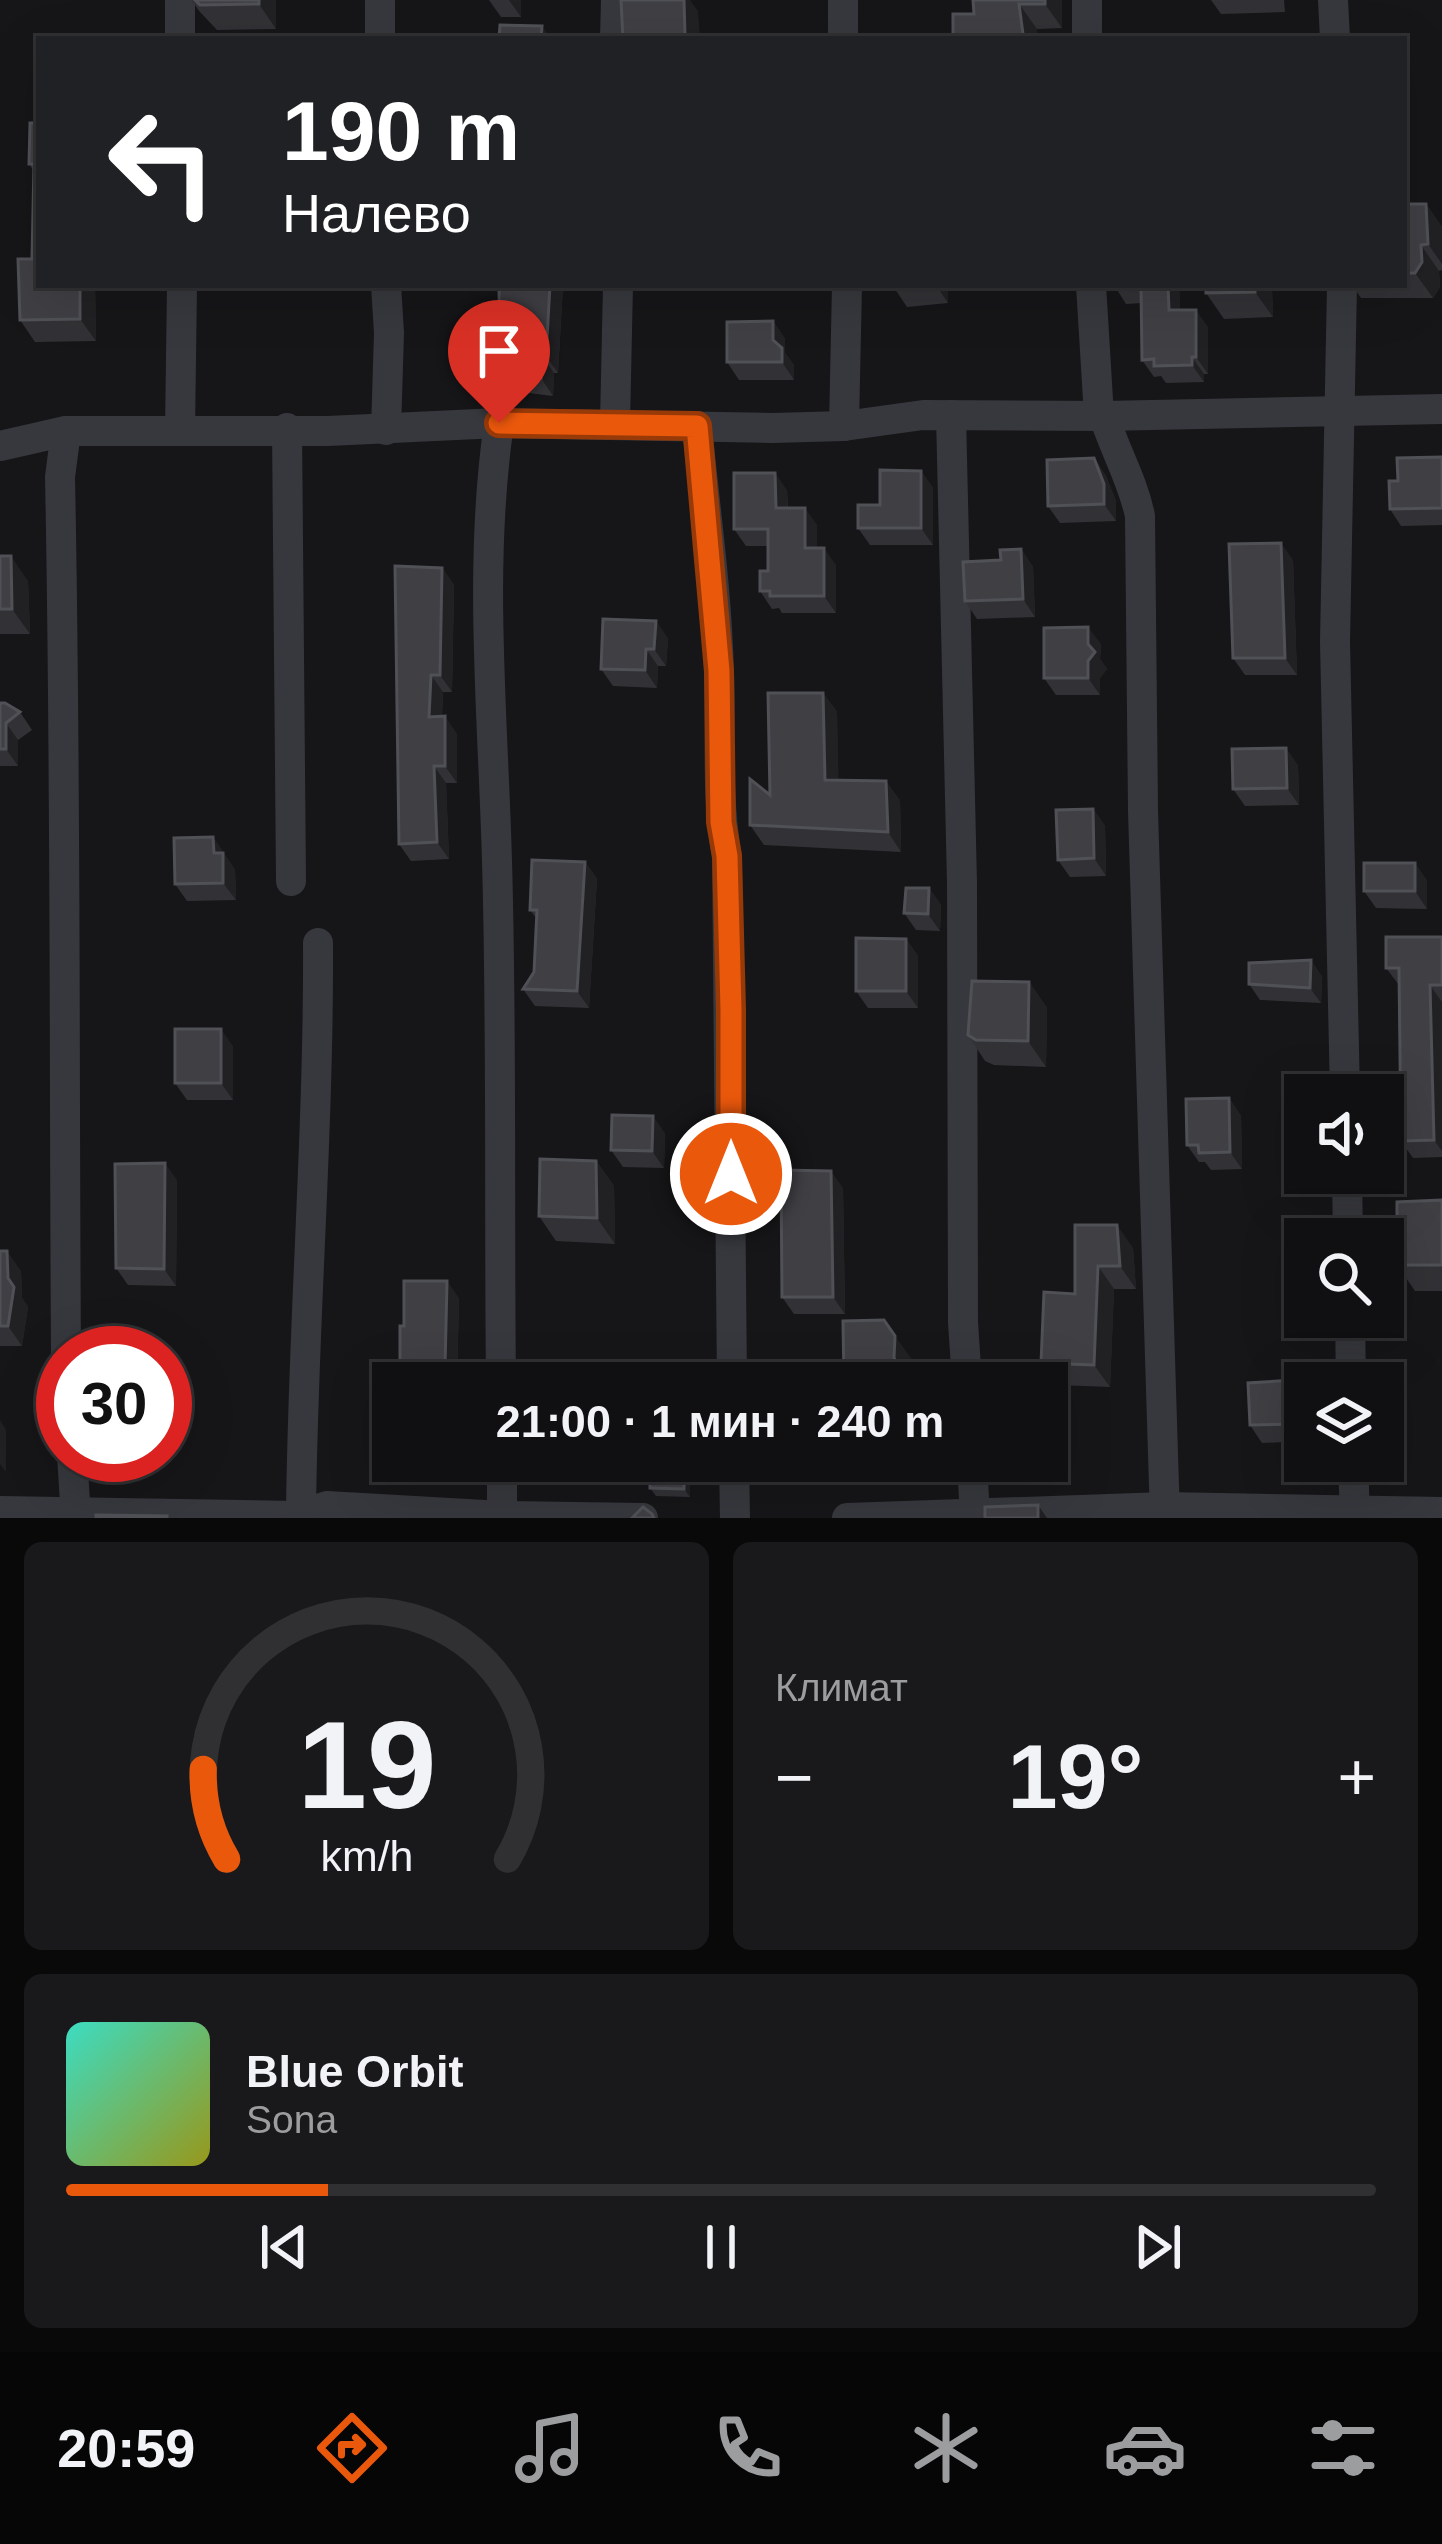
<!DOCTYPE html>
<html lang="ru">
<meta charset="utf-8">
<style>
:root{--surface:#101012;--page:#19191b;--text:#f1f3f6;--muted:#9c9d9f;--line:#303032;--accent:#ea580c}
body{margin:0;font-family:Arial,sans-serif;background:var(--page);color:var(--text);height:100vh;display:flex;flex-direction:column;font-size:45px;white-space:nowrap}
*{box-sizing:border-box;margin:0}
p{font-size:39px;color:var(--muted)}
.icon{flex:none;width:66px;height:66px;fill:none;stroke:currentColor;stroke-width:2;stroke-linecap:round;stroke-linejoin:round}
.map{position:relative;height:1518px;overflow:hidden}
.drawer{display:flex;flex-direction:column;gap:24px;padding:24px;background:#09090a;flex:1}
.drawer>*{flex:none}
.guide{position:absolute;left:36px;top:36px;width:1371px;height:252px;border-radius:0px;box-shadow:0 12px 48px #0002,0 0 0 3px var(--line);background:#202124;color:#fff;overflow:hidden}
.buttons{position:absolute;left:1284px;top:1074px;display:grid;gap:24px}
.buttons a{display:grid;place-items:center;width:120px;height:120px;border-radius:0px;background:var(--surface);box-shadow:0 12px 48px #0002,0 0 0 3px var(--line);font-size:60px}
.speed{position:absolute;left:36px;top:1326px;display:flex;gap:24px;font-size:60px;font-weight:700;text-align:center}
.speed>*{display:grid;place-content:center;width:156px;height:156px;border-radius:50%;background:var(--surface);box-shadow:0 12px 48px #0002,0 0 0 3px var(--line);line-height:1}
.speed .limit{border:18px solid #d22;background:#fff;color:#111}
.pin{position:absolute;display:grid;place-items:center;width:102px;height:102px;color:#fff;margin:-123px -51px;border-radius:50% 50% 50% 0;rotate:-45deg;box-shadow:0 0 12px #0007}
.pin .icon{rotate:45deg}
.me{position:absolute;width:132px;margin:-66px;rotate:0deg;stroke-linejoin:round;filter:drop-shadow(0 0 9px #0008)}
.turn{display:flex;align-items:center;gap:42px;height:252px;padding:0 48px;font-size:54px}
.turn .icon{width:156px;height:156px;stroke-width:2.5}
.turn b{display:block;font-size:84px;line-height:102px}
.big{font-size:90px;font-weight:800;line-height:1.1}
.drawer .card{flex:1;display:flex;flex-direction:column;justify-content:center;gap:18px;min-width:0;padding:0 42px;border-radius:18px;background:var(--page)}
.drawer .dial{align-items:center;gap:0}
.dial svg{height:312px;overflow:visible;fill:none;stroke:var(--line);stroke-width:7;stroke-linecap:round;text-anchor:middle}
.dial text{fill:var(--text);stroke:none}
.song{display:flex;align-items:center;gap:36px}
.cover{width:144px;height:144px;border-radius:18px;background:linear-gradient(135deg,hsl(170 70% 55%),hsl(60 70% 35%))}
.played{height:12px;border-radius:6px;background:linear-gradient(90deg,var(--accent) 20%,var(--line) 20%)}
.keys{display:flex;justify-content:space-around;direction:ltr}
.heat{display:flex;justify-content:space-between;align-items:center;font-size:66px;direction:ltr}
.drawer .tiles{flex:1;display:grid;gap:24px;grid-template-columns:1fr 1fr}
.card:last-child{grid-column:span 2}
.trip{position:absolute;left:372px;top:1362px;width:696px;height:120px;border-radius:0px;background:var(--surface);box-shadow:0 12px 48px #0002,0 0 0 3px var(--line);font-weight:800;line-height:120px;text-align:center}
.tab-bar{display:flex;height:192px;justify-content:space-around;align-items:center;background:#060607;color:var(--muted)}
.tab-bar .icon{width:84px;height:84px}
.tab-bar .current{color:var(--accent)}
.tab-bar b{font-size:54px;color:var(--text)}
.map>svg:first-child{display:block}
.lines{fill:none;stroke-linecap:round;stroke-linejoin:round}
.minor{stroke:#37383d;stroke-width:30}
.wall{fill:#323236}
.shaded-wall{fill:#212124}
.building{fill:#3f3f44;stroke:#4f5156;stroke-width:3}
.route-casing{stroke:#983908;stroke-width:30}
.route{stroke:#ea580c;stroke-width:21}
</style>
<div class="map">
<svg width="1442" height="1518" viewBox="0 0 1442 1518">
<rect width="100%" height="100%" fill="#161618"/>
<g class="lines">
<g class="minor">
<path d="M180,0v39"/>
<path d="M380,0v39"/>
<path d="M843,0v39"/>
<path d="M1087,0v39"/>
<path d="M1333,0l2,39"/>
<path d="M615,39l1,-39"/>
<path d="M386,285l3,48 -3,97"/>
<path d="M1091,285l8,131"/>
<path d="M1342,285l-7,357 10,453"/>
<path d="M951,415l11,468 1,439 4,61"/>
<path d="M1104,416c11,35 29,65 36,100l3,295 22,707"/>
<path d="M499,423c-21,145 -6,292 -2,438 5,174 2,348 4,522"/>
<path d="M615,423l3,-138"/>
<path d="M697,426c8,83 20,165 22,247 2,62 -3,123 8,184l5,526"/>
<path d="M844,426l3,-141"/>
<path d="M287,428l4,453"/>
<path d="M66,431l-6,46c6,292 4,584 6,876"/>
<path d="M180,431l2,-146"/>
<path d="M0,446l66,-15h262l171,-8 273,5 72,-2 79,-11 181,1 338,-7"/>
<path d="M1347,1173l1,66"/>
<path d="M1350,1317l1,66"/>
<path d="M72,1455l4,63"/>
<path d="M502,1461v57"/>
<path d="M734,1461l1,57"/>
<path d="M972,1461l3,57"/>
<path d="M1353,1461l2,57"/>
<path d="M0,1511l295,5 32,-10 175,10 141,2"/>
<path d="M301,1512c2,-190 18,-379 17,-569"/>
<path d="M847,1518l318,-11 277,5"/>
</g>
</g>
<g class="wall">
<path d="M191,0h85v29l-59,1 -17,-18z"/>
<path d="M489,0h32v17h-20z"/>
<path d="M973,0h89v28l-25,1 -63,-15z"/>
<path d="M1211,0h73l1,12 -64,2z"/>
<path d="M30,123l65,162 1,56 -61,1 -15,-22 12,-61 2,-88 -5,-7z"/>
<path d="M1404,204h22l16,23v43l-3,1 1,16 -7,11h-72l-9,-13h52z"/>
<path d="M499,285h64l-5,88h-4l-1,23 -41,-5 -12,-17z"/>
<path d="M948,285v18l-41,4 -12,-18z"/>
<path d="M1114,285h65l1,25 28,17v47h-4v8l-38,1 -5,-7 -7,1 -12,-17v-57l-16,1z"/>
<path d="M1206,285h78v4h-12l1,28 -49,2 -18,-26z"/>
<path d="M773,321l12,18v14l9,12v15h-55l-12,-18z"/>
<path d="M1442,457v68l-41,1 -11,-17z"/>
<path d="M1094,458l12,18 10,25v20l-56,2 -12,-17z"/>
<path d="M921,471l12,17v57h-63l-12,-17 22,-23z"/>
<path d="M787,490l1,18 29,17v23l19,17v48h-54l-3,-5 -7,1 -12,-18 8,-20v-25h-22l-12,-17z"/>
<path d="M1021,549l12,18 2,50 -58,2 -12,-18 36,-41z"/>
<path d="M0,556l28,25 2,53h-30z"/>
<path d="M1293,560l4,115h-52l-12,-17z"/>
<path d="M442,568l12,17 -2,107h-9l-1,24 15,18v49h-11l3,76 -38,2 -12,-17z"/>
<path d="M668,638l-2,28h-8l-1,22 -44,-2 -12,-17z"/>
<path d="M1101,644l-1,15 7,10 -7,9v17h-44l-12,-17z"/>
<path d="M823,693l14,19 1,68 62,20 1,52 -137,-7 -14,-20 20,-30z"/>
<path d="M0,703l20,9 12,18 -14,10v26h-18z"/>
<path d="M1298,765l1,40 -54,1 -12,-17z"/>
<path d="M1093,809l12,17 1,50 -36,1 -12,-17z"/>
<path d="M213,837l22,33 1,30 -49,1 -12,-17z"/>
<path d="M585,862l12,17 -8,129 -54,-2 -12,-17 11,-17 3,-53 -7,-9z"/>
<path d="M1427,880v29l-51,-1 -12,-17z"/>
<path d="M929,888l12,17 -1,26 -24,-1 -12,-17z"/>
<path d="M1442,937v220l-29,1 -12,-17 -2,-156 -13,-17z"/>
<path d="M906,939l12,17v52h-50l-12,-17z"/>
<path d="M1322,976l-1,27 -61,-3 -11,-16z"/>
<path d="M1029,982l18,26 -1,59 -52,-2 -9,-4 -17,-26z"/>
<path d="M233,1046v54h-46l-12,-17z"/>
<path d="M1229,1098l12,18 1,53 -31,1 -6,-8h-6l-12,-17z"/>
<path d="M665,1133l-1,35 -41,-1 -12,-17z"/>
<path d="M596,1161l18,25 1,58 -59,-3 -17,-25z"/>
<path d="M177,1180l-1,106 -48,-1 -12,-17z"/>
<path d="M843,1188l2,126h-51l-12,-17z"/>
<path d="M1442,1200v91h-27l-23,-34 5,-21z"/>
<path d="M1075,1225l58,23 3,41h-22l-4,98 -53,-2 -16,-22 34,-69z"/>
<path d="M0,1251l21,20 1,27 6,9 -6,39h-22z"/>
<path d="M459,1298l-2,85h-45l-12,-16 4,-41z"/>
<path d="M1305,1397v44l-43,2 -12,-18z"/>
<path d="M787,1461h63v6l-59,1z"/>
<path d="M690,1475v22l-34,-1 -6,-8z"/>
</g>
<g class="shaded-wall">
<path d="M259,0h17v29l-17,-25z"/>
<path d="M509,0h12v17z"/>
<path d="M684,0h6l8,11 2,28 -15,-4z"/>
<path d="M1045,0h17v28l-17,-24z"/>
<path d="M1019,4l18,25 1,10h-12l-3,-5z"/>
<path d="M542,26l9,13h-10z"/>
<path d="M1426,204l16,23v37l-14,-20z"/>
<path d="M1421,245l18,26 1,16 -7,11 -18,-25z"/>
<path d="M80,285h15l1,56 -16,-22z"/>
<path d="M550,285h13l-5,88 -12,-17z"/>
<path d="M936,285h12v18z"/>
<path d="M1168,285h11l2,43 -12,-18z"/>
<path d="M1255,285h14l3,4 1,28 -18,-25z"/>
<path d="M1196,310l12,17v47l-12,-17z"/>
<path d="M773,321l12,18v14l9,12v15l-12,-18 -9,-22z"/>
<path d="M542,356l12,17 -1,23 -12,-18z"/>
<path d="M1192,357l12,17v8l-12,-17z"/>
<path d="M1094,458l12,18 10,25v20l-12,-17z"/>
<path d="M921,471l12,17v57l-12,-17z"/>
<path d="M775,473l12,17 1,35 -12,-17z"/>
<path d="M805,508l12,17v40l-12,-17z"/>
<path d="M1281,543l12,17 4,115 -12,-17z"/>
<path d="M824,548l12,17v48l-12,-17z"/>
<path d="M1021,549l12,18 2,50 -12,-18z"/>
<path d="M11,556l17,25 2,53 -18,-25z"/>
<path d="M442,568l12,17 -2,107 -12,-17z"/>
<path d="M656,621l12,17 -2,28 -12,-17z"/>
<path d="M1088,627l13,17 -1,15 7,10 -7,9v17l-12,-17z"/>
<path d="M646,649l12,17 -1,22 -12,-18z"/>
<path d="M431,675l12,17 -2,42 -12,-17z"/>
<path d="M823,693l14,19 2,88 -14,-20z"/>
<path d="M445,716l12,18v49l-12,-17z"/>
<path d="M6,723l12,17v26l-12,-17z"/>
<path d="M1286,748l12,17 1,40 -12,-17z"/>
<path d="M434,766l12,17 3,76 -12,-17z"/>
<path d="M886,781l14,19 1,52 -13,-20z"/>
<path d="M1093,809l12,17 1,50 -12,-18z"/>
<path d="M213,837l22,33 1,30 -13,-17 -9,-30z"/>
<path d="M585,862l12,17 -8,129 -12,-17z"/>
<path d="M1415,863l12,17v29l-12,-18z"/>
<path d="M929,888l12,17 -1,26 -12,-17z"/>
<path d="M906,939l12,17v52l-12,-17z"/>
<path d="M1311,960l11,16 -1,27 -11,-15z"/>
<path d="M1029,982l18,26 -1,59 -18,-26z"/>
<path d="M1430,985l12,17v149l-8,-11z"/>
<path d="M221,1029l12,17v54l-12,-17z"/>
<path d="M1229,1098l12,18 1,53 -12,-17z"/>
<path d="M653,1116l12,17 -1,35 -12,-17z"/>
<path d="M596,1161l18,25 1,58 -18,-26z"/>
<path d="M165,1163l12,17 -1,106 -12,-17z"/>
<path d="M831,1171l12,17 2,126 -12,-17z"/>
<path d="M1117,1225l16,23 3,41 -16,-23z"/>
<path d="M7,1251l14,20 1,27 6,9 -6,39 -14,-20z"/>
<path d="M1098,1266l16,23 -4,98 -16,-22z"/>
<path d="M447,1281l12,17 -2,85 -12,-16z"/>
<path d="M895,1336l18,25 -1,22 -18,-25z"/>
<path d="M1293,1380l12,17v42l-11,-15z"/>
<path d="M1047,1386l7,9v53l-4,4 -3,-4z"/>
<path d="M0,1420l6,10v42l-6,-8z"/>
<path d="M684,1466l6,9v22l-6,-8z"/>
<path d="M1038,1505l9,13h-9z"/>
</g>
<g class="building">
<path d="M195,0h64v4l-59,1z"/>
<path d="M621,0h63l1,35 86,1v3h-148z"/>
<path d="M973,0h72v4h-26l4,30 3,5h-73v-25h21z"/>
<path d="M500,25l42,1 -1,13h-42z"/>
<path d="M30,123h9v162h41v34l-60,1 -2,-61h14l2,-95h-5z"/>
<path d="M1404,204h22l2,40 -7,1 1,17 -7,11h-11z"/>
<path d="M499,285h51l-4,71h-4l-1,22 -41,-4z"/>
<path d="M895,285h41v1l-41,3z"/>
<path d="M1114,285h54l1,25h27v47h-4v8l-38,1v-7l-12,1 -1,-74z"/>
<path d="M1206,285h49v7l-49,1z"/>
<path d="M773,321v19l9,8v14h-55v-40z"/>
<path d="M1442,457v51l-52,1 -1,-28h9l-1,-23z"/>
<path d="M1094,458l10,26v20l-56,2 -1,-46z"/>
<path d="M880,470l41,1v57h-63v-23h22z"/>
<path d="M734,473h41l1,35h29v40h19v48h-54v-5h-10v-20h8v-42h-34z"/>
<path d="M1281,543l4,115h-52l-4,-114z"/>
<path d="M1021,549l2,50 -58,2 -2,-39 38,-2 -1,-10z"/>
<path d="M0,556h11l1,53h-12z"/>
<path d="M395,566l47,2 -2,107h-9l-2,42 16,-1v50h-11l3,76 -38,2z"/>
<path d="M603,619l53,2 -2,28h-8l-1,21 -44,-1z"/>
<path d="M1088,627v17l7,8 -7,9v17h-44v-50z"/>
<path d="M768,693h55l2,87 61,1 2,51 -138,-7v-46l20,16z"/>
<path d="M0,703h5l15,9 -14,11v26h-6z"/>
<path d="M1286,748l1,40 -54,1 -1,-40z"/>
<path d="M1093,809l1,49 -36,2 -2,-50z"/>
<path d="M213,837l1,16h9v30l-48,1 -1,-46z"/>
<path d="M532,860l53,2 -8,129 -54,-2 11,-17 3,-62h-7z"/>
<rect x="1364" y="863" width="51" height="28"/>
<path d="M906,888h23l-1,26 -24,-1z"/>
<path d="M1386,937h56v48h-12l4,155 -33,1 -2,-173h-13z"/>
<path d="M856,938l50,1v52h-50z"/>
<path d="M1311,960l-1,28 -61,-4v-21z"/>
<path d="M972,981l57,1 -1,59 -52,-1 -8,-5z"/>
<rect x="175" y="1029" width="46" height="54"/>
<path d="M1229,1098l1,54 -31,1 -1,-8h-11l-1,-46z"/>
<path d="M612,1115l41,1 -1,35 -41,-1z"/>
<path d="M540,1159l56,2 1,57 -58,-2z"/>
<path d="M165,1163l-1,106 -48,-1 -1,-104z"/>
<path d="M781,1170l50,1 2,126h-51z"/>
<path d="M1442,1200v65h-45v-8h-5v-21h5v-34z"/>
<path d="M1075,1225h42l3,41h-22l-4,99 -53,-2 3,-71 31,2z"/>
<path d="M0,1251h7l1,27 6,9 -6,39h-8z"/>
<path d="M404,1281h43l-2,86h-45v-41h4z"/>
<path d="M884,1320l11,16 -1,22 17,25h-67l-1,-62z"/>
<rect x="986" y="1378" width="56" height="5"/>
<path d="M1293,1380l1,44 -44,1 -2,-42z"/>
<path d="M650,1466h34v23l-34,-1z"/>
<path d="M1038,1505v13h-53v-11z"/>
<path d="M643,1507l9,7 2,4h-22z"/>
<path d="M96,1515l71,1v2h-71z"/>
</g>
<g class="lines">
<defs>
<path id="route" d="M499,423l198,3 22,245 2,151 6,34 4,154v164"/>
</defs>
<use href="#route" class="route-casing"/>
<use href="#route" class="route"/>
</g>
</svg>
<div class="buttons">
<a><svg class="icon" aria-label="sound" viewBox="0 0 24 24"><path d="M4 9h4l5-4v14l-5-4H4zM17 9q2 3 0 6"/></svg></a>
<a><svg class="icon" aria-label="search" viewBox="0 0 24 24"><circle cx="10" cy="10" r="6"/><path d="M15 15l6 6"/></svg></a>
<a><svg class="icon" aria-label="layers" viewBox="0 0 24 24"><path d="M12 4l9 5-9 5-9-5zM3 14l9 5 9-5"/></svg></a>
</div>
<div class="speed"><div class="limit">30</div></div>
<div class="pin" style="left:499px;top:423px;background:#d93025"><svg class="icon" aria-label="arrive" viewBox="0 0 24 24"><path d="M6 21V4h12l-3 4 3 4H6"/></svg></div>
<svg class="me" style="left:731px;top:1174px" viewBox="-20 -20 40 40"><circle r="17" fill="#ea580c" stroke="#fff" stroke-width="3"/><path d="M0-11L8 9 0 5-8 9z" fill="#fff"/></svg>
<div class="trip">21:00 · 1 мин · 240 m</div>
<div class="guide">
<div class="turn"><svg class="icon" aria-label="left" viewBox="0 0 24 24"><path d="M17 20v-9H6M10 6l-5 5 5 5"/></svg><div><b>190 m</b>Налево</div></div>
</div>
</div>
<section class="drawer">
<div class="tiles">
<div class="card dial"><svg viewBox="0 0 100 80">
<path d="M14 69A42 42 0 1 1 86 69"/>
<path d="M14 69A42 42 0 0 1 8 46" stroke="#ea580c"/>
<text x="50" y="56" font-size="32" font-weight="700">19</text>
<text x="50" y="72" font-size="11">km/h</text>
</svg></div>
<div class="card"><p>Климат</p>
<div class="heat"><a>−</a><b class="big">19°</b><a>+</a></div>
</div>
<div class="card">
<div class="song"><i class="cover"></i><div><b>Blue Orbit</b><p>Sona</p></div></div>
<div class="played"></div>
<div class="keys"><svg class="icon" aria-label="previous" viewBox="0 0 24 24"><path d="M18 5L8 12l10 7zM5 5v14"/></svg><svg class="icon" aria-label="pause" viewBox="0 0 24 24"><path d="M8 5v14M16 5v14"/></svg><svg class="icon" aria-label="next" viewBox="0 0 24 24"><path d="M6 5l10 7-10 7zM19 5v14"/></svg></div>
</div>
</div>
</section>
<nav class="tab-bar">
<b>20:59</b>
<svg class="icon current" aria-label="directions" viewBox="0 0 24 24"><path d="M12 3l9 9-9 9-9-9zM9 14v-3h6M13 9l2 2-2 2"/></svg>
<svg class="icon" aria-label="music" viewBox="0 0 24 24"><path d="M9 18V5l10-2v13"/><circle cx="6" cy="18" r="3"/><circle cx="16" cy="16" r="3"/></svg>
<svg class="icon" aria-label="phone" viewBox="0 0 24 24"><path d="M5 4h4l2 5-3 2q2 4 5 5l2-3 5 2v4C11 20 4 13 5 4z"/></svg>
<svg class="icon" aria-label="climate" viewBox="0 0 24 24"><path d="M12 3v18M4 7l16 10M4 17L20 7"/></svg>
<svg class="icon" aria-label="car" viewBox="0 0 24 24"><path d="M5 17H2v-5l4-1 3-4h7l3 4 3 1v5h-3M9 17h6M6 11h13"/><circle cx="7" cy="17" r="2"/><circle cx="17" cy="17" r="2"/></svg>
<svg class="icon" aria-label="filters" viewBox="0 0 24 24"><path d="M4 7h16M4 17h16"/><circle cx="9" cy="7" r="2"/><circle cx="15" cy="17" r="2"/></svg>
</nav>
